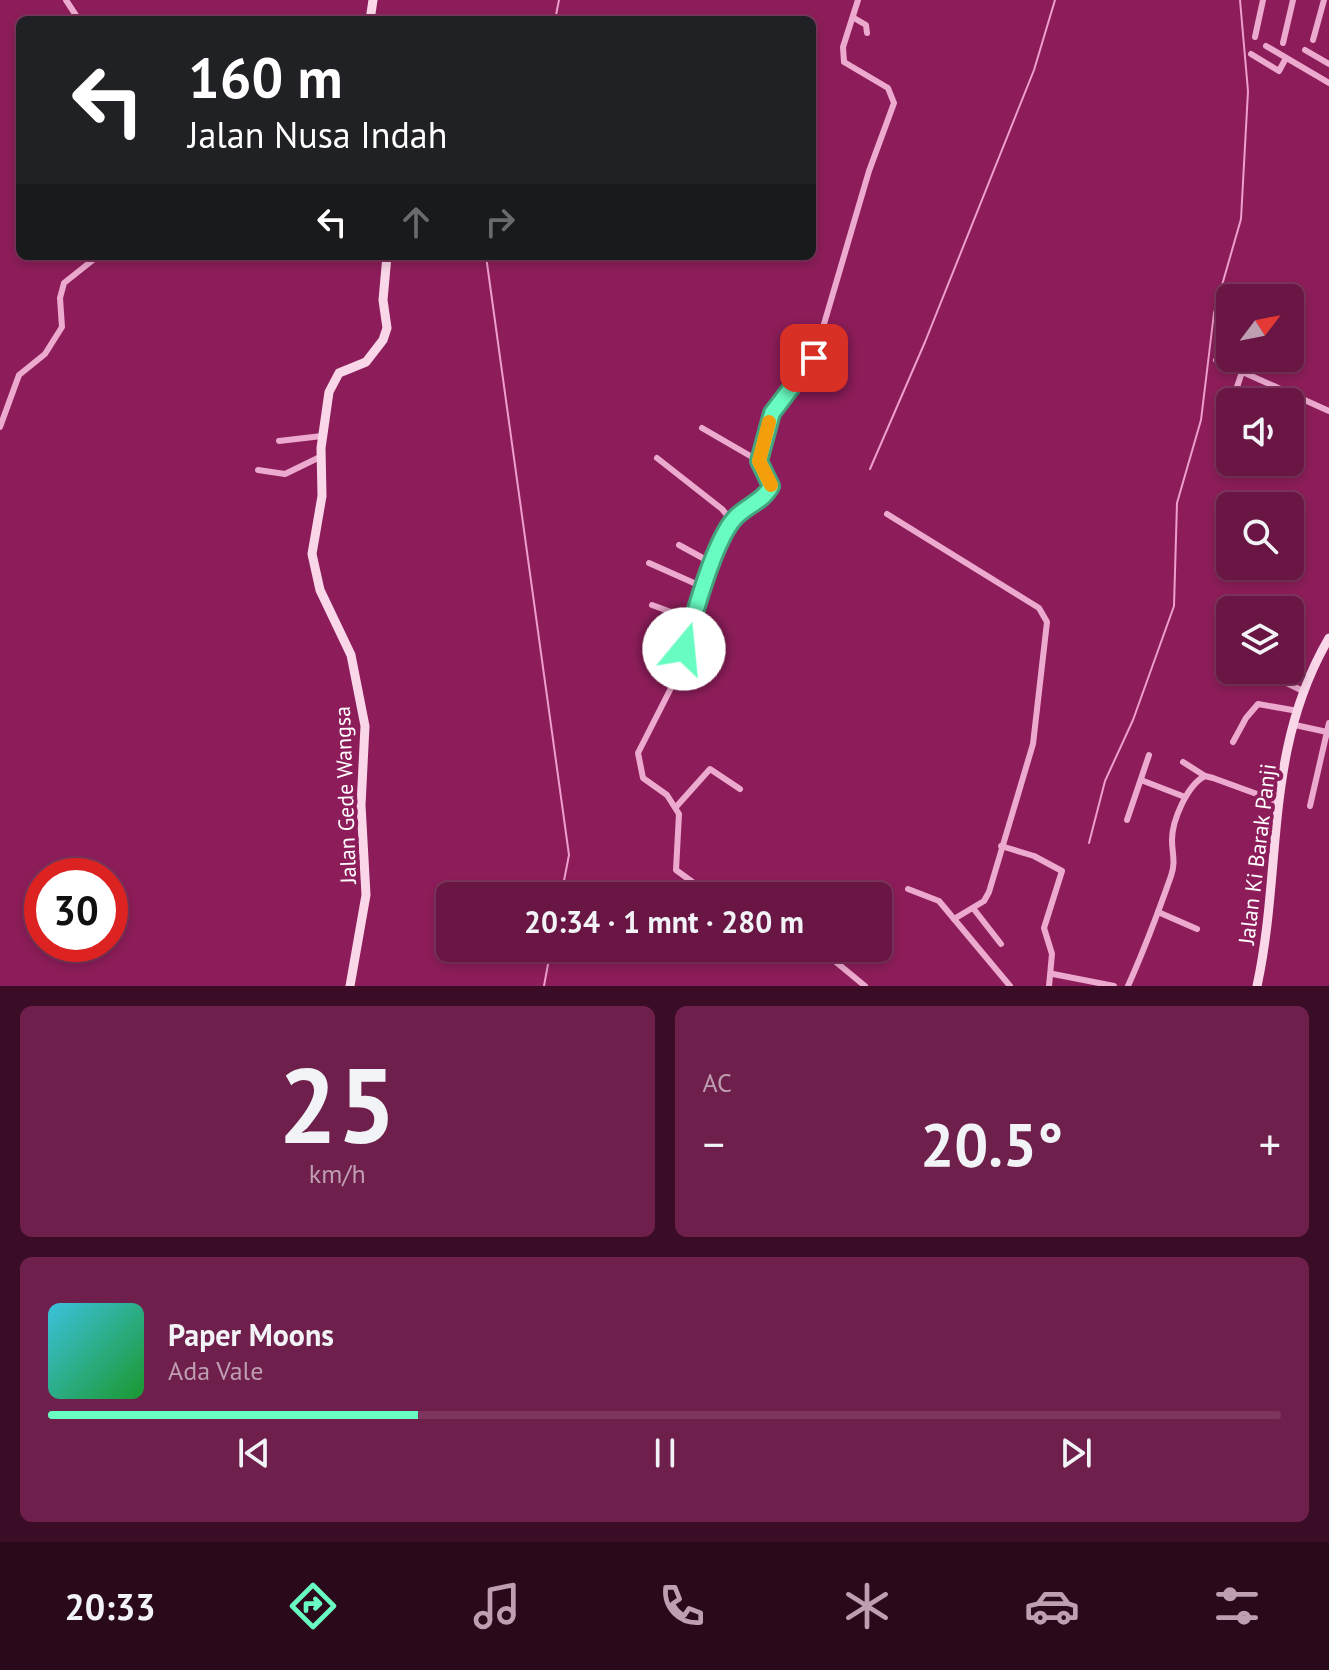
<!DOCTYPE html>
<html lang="id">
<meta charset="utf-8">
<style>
:root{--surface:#6a1644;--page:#6f1f4b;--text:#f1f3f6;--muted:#be9fb2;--line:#7d355d;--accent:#69fcc2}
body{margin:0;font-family:"PT Sans",sans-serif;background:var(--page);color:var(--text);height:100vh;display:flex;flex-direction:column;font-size:30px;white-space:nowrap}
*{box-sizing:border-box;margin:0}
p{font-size:26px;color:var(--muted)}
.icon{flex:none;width:44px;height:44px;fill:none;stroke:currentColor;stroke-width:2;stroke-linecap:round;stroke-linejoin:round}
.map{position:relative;height:986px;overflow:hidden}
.details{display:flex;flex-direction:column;gap:20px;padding:20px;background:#3a0c25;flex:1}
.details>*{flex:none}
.hud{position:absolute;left:16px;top:16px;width:800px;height:244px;border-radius:12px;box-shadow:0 4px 12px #0003,0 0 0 2px var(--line);background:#202124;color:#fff;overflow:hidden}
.needle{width:52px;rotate:58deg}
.fabs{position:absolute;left:1216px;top:284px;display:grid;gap:16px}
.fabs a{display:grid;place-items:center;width:88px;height:88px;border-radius:12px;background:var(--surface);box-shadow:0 4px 12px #0003,0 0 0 2px var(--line);font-size:40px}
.speed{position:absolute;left:24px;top:858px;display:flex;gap:16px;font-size:40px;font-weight:700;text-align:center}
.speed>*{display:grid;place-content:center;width:104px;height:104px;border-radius:50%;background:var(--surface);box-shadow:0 4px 12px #0003,0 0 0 2px var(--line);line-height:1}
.speed .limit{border:12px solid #d22;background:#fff;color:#111}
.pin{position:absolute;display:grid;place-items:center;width:68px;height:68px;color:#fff;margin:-34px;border-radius:16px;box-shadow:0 4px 12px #0006}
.me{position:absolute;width:88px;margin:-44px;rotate:17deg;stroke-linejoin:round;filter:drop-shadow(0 0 6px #0008)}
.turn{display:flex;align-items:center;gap:28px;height:168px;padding:0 40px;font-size:36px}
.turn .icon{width:104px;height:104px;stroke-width:2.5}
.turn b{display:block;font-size:56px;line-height:68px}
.lanes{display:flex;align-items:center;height:76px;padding:0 40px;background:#0003;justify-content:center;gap:40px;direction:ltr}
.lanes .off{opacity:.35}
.big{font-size:60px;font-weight:800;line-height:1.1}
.details .tile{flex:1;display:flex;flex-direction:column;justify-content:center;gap:12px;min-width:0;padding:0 28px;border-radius:12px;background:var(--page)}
.details .dial{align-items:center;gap:0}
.dial b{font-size:104px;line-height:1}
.song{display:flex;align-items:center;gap:24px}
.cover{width:96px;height:96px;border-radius:12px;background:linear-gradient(135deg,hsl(190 70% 55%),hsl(130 70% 35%))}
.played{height:8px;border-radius:4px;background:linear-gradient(90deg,var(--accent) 30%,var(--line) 30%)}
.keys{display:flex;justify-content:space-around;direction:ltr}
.heat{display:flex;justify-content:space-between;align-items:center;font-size:44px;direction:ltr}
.details .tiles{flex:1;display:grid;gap:20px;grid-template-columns:1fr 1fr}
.tile:last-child{grid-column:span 2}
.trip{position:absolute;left:436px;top:882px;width:456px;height:80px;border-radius:12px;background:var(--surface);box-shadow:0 4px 12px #0003,0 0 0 2px var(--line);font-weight:800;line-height:80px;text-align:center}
.tab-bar{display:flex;height:128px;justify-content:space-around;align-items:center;background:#2a091b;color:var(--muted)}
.tab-bar .icon{width:56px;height:56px}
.tab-bar .current{color:var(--accent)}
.tab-bar b{font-size:36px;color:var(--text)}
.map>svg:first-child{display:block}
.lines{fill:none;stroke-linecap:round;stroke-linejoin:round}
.stream{stroke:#ee9ecc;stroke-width:2}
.street{stroke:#edaacf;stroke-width:6}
.secondary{stroke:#f9d7e9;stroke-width:9}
.route-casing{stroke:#44a47e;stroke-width:20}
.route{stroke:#69fcc2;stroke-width:14}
.slow{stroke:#f59e0b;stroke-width:14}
.labels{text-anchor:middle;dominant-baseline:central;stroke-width:8;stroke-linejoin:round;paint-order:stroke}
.street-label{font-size:22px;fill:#fff;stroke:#8d1d5a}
</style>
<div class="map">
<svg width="1329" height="986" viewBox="0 0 1329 986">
<rect width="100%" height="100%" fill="#8d1d5a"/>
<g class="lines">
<g class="stream">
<path d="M555,20l4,-20"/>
<path d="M486,256l83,599 -8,41"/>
<path d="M870,469l55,-127 109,-272 21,-70"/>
<path d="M1089,843l16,-62 28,-61 41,-114 3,-103 24,-83 13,-107 27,-94 7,-128 -8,-91"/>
<path d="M544,986l7,-38"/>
</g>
<g class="street">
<path d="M66,0l13,20"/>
<path d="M854,18l12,7 1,8"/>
<path d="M1255,37l8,-37"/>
<path d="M1313,40l11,-40"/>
<path d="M1283,43l10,-43"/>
<path d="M1266,46l63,37"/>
<path d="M1305,50l24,14"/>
<path d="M1251,54l28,17 7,-13"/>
<path d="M1216,360l113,51"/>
<path d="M1235,393l7,-21"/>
<path d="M1268,402l6,-16"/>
<path d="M0,427l19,-52 26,-21 17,-27 -2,-29 4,-15 34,-27"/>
<path d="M702,428l57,33"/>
<path d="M279,441l43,-5"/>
<path d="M657,458l65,51 10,12"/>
<path d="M258,470l27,4 35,-17"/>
<path d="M887,514l152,94 8,14 -14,122 -44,148 -5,9 -30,18"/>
<path d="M679,545l33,18"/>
<path d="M649,563l54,24"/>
<path d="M652,605l41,15"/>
<path d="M1260,670l43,21"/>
<path d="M1295,725l32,7"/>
<path d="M1233,742l13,-24 12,-14 40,7"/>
<path d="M1183,762l22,14"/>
<path d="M1141,780l44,17"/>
<path d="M1310,806l19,-83"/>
<path d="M676,807l34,-38 30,20"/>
<path d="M1127,820l22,-65"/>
<path d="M1001,846l33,10 28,15 -18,57 8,26 -3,32"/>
<path d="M908,889l31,12 71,85"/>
<path d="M722,896l-20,-7 -26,-19 3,-56 -12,-19 -24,-17 -5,-25 32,-63 42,-127 20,-42 25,-19 14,-16 -12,-25 13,-48 42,-55 55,-187 25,-68 -6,-15 -44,-26 -1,-15 15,-47"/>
<path d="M973,908l28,36"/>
<path d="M1158,912l39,17"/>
<path d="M819,948l46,38"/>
<path d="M1053,974l61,12"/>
<path d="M1128,986c16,-36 30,-73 43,-110 5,-14 1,-23 1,-36 0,-19 15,-55 33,-64l8,2 63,23"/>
</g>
<g class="secondary">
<path d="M370,20l3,-20"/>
<path d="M350,986l16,-91 -5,-90 4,-79 -14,-71 -31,-65 -8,-36 10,-58 -1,-48 8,-56 10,-19 27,-11 17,-22 4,-12 -4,-28 4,-44"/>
<path d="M1257,986c26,-120 6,-235 72,-348"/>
</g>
</g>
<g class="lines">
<defs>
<path id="route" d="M684,649c10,-32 29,-106 50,-130 11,-13 29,-17 37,-33l-12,-25 13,-48 42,-55"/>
</defs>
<use href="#route" class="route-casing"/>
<use href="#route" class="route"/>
<path class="slow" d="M769,422l-10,39 12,24"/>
</g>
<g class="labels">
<g class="street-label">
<text transform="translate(345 795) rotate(-92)">Jalan Gede Wangsa</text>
<text transform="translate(1257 854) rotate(-83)">Jalan Ki Barak Panji</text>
</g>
</g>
</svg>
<div class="fabs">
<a><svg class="needle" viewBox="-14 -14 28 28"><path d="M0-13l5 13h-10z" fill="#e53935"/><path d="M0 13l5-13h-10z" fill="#be9fb2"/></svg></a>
<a><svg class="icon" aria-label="sound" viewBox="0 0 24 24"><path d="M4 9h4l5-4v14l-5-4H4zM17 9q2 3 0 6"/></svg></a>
<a><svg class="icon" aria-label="search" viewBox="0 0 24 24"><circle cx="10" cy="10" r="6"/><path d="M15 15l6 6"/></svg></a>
<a><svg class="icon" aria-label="layers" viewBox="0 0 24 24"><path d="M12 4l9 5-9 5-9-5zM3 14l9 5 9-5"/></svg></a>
</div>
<div class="speed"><div class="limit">30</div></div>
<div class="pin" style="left:814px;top:358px;background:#d93025"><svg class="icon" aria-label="arrive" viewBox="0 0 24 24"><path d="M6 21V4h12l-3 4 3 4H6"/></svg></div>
<svg class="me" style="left:684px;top:649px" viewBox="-20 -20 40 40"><circle r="19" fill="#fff"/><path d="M0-13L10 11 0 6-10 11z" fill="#69fcc2"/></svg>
<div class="trip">20:34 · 1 mnt · 280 m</div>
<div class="hud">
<div class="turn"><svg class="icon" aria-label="left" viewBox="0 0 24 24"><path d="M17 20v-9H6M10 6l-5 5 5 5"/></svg><div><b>160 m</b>Jalan Nusa Indah</div></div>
<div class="lanes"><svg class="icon" aria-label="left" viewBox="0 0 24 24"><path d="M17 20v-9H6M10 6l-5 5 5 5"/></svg><svg class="icon off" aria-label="ahead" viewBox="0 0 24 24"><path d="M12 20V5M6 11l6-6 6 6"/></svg><svg class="icon off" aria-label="right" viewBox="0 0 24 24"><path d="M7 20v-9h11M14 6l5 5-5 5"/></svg></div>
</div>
</div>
<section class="details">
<div class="tiles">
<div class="tile dial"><b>25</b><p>km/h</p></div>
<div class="tile"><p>AC</p>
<div class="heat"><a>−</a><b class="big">20.5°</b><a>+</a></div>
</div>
<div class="tile">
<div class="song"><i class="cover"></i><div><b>Paper Moons</b><p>Ada Vale</p></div></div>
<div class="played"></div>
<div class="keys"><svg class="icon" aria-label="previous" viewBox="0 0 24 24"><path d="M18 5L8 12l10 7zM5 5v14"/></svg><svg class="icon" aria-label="pause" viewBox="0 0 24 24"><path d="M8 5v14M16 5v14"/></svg><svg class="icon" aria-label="next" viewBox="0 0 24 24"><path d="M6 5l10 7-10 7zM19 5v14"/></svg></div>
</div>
</div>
</section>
<nav class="tab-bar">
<b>20:33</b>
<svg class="icon current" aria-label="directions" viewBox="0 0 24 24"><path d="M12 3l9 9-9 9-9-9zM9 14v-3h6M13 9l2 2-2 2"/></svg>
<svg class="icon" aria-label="music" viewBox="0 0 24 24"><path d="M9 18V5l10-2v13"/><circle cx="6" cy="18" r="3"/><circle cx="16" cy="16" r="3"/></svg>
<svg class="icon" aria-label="phone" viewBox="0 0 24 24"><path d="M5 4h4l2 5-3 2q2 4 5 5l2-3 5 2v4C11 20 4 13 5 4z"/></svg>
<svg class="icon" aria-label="climate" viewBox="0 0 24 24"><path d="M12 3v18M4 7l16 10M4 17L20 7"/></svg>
<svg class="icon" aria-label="car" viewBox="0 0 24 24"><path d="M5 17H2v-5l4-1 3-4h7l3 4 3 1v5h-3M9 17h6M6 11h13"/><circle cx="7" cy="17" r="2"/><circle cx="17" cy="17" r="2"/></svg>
<svg class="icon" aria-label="filters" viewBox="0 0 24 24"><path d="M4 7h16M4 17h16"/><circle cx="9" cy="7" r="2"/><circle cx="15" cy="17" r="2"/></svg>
</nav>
